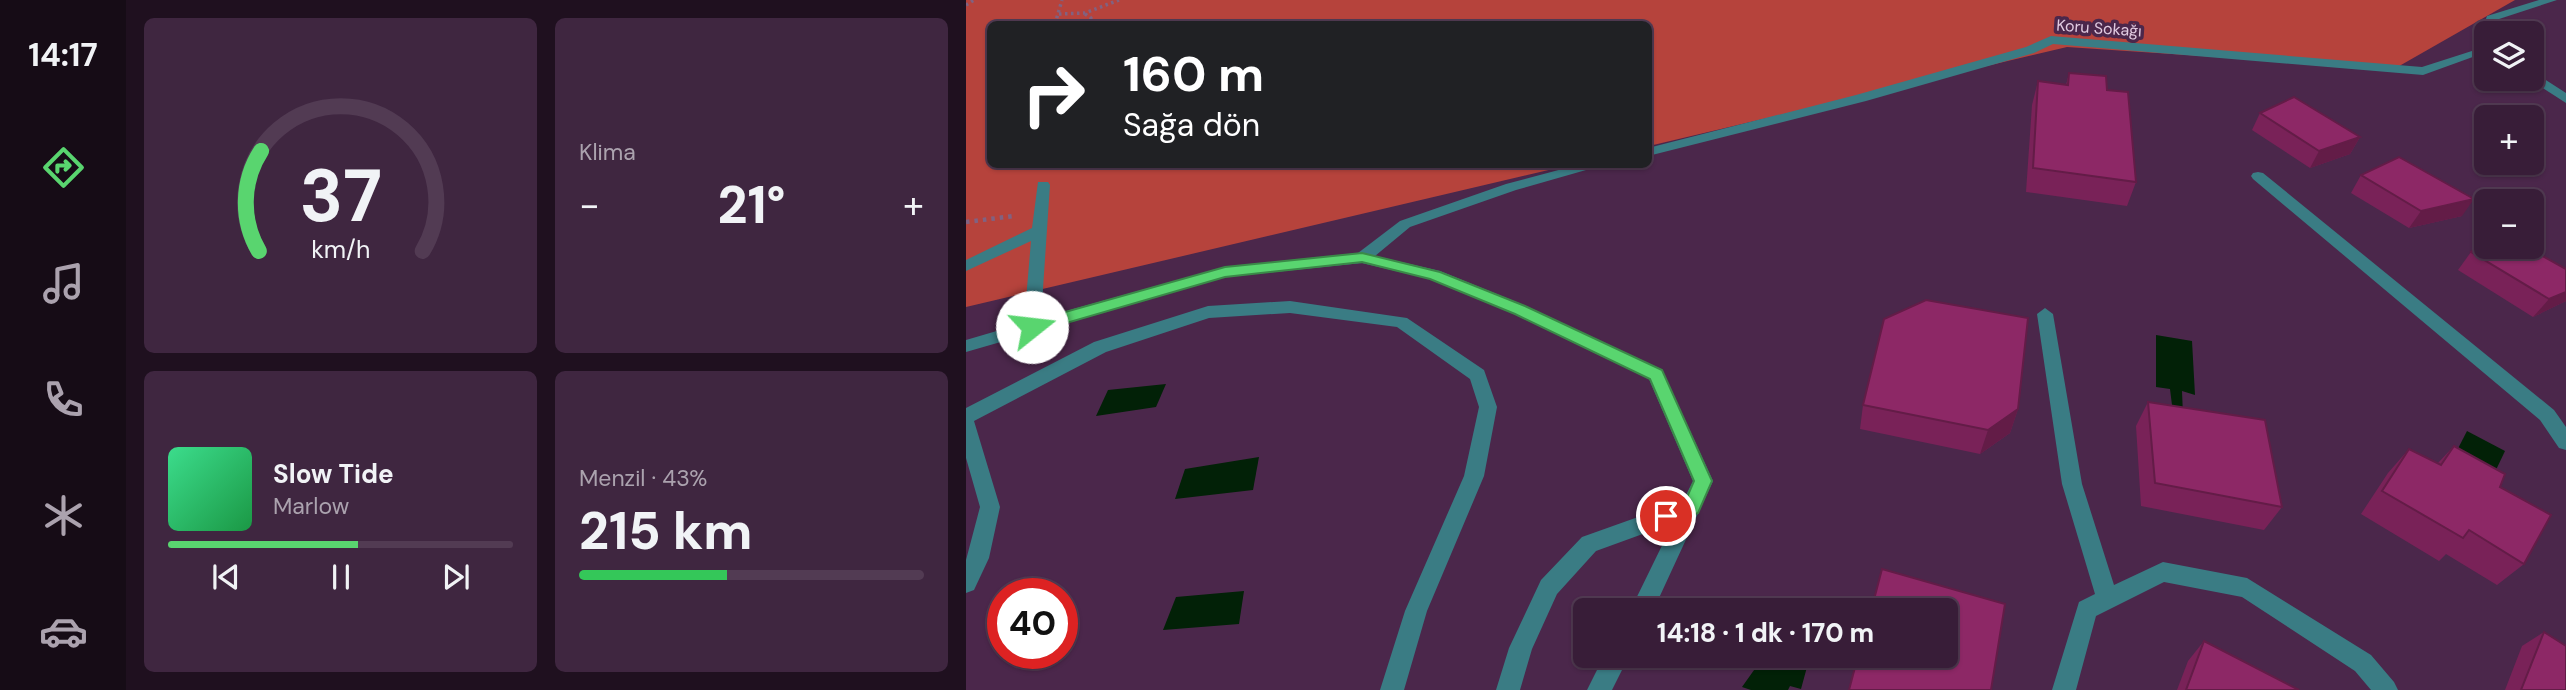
<!DOCTYPE html>
<html lang="tr">
<meta charset="utf-8">
<style>
:root{--surface:#381d38;--page:#3f2640;--text:#f1f3f6;--muted:#aba2ae;--line:#523b53;--accent:#59d56f}
body{margin:0;font-family:"DM Sans",sans-serif;background:var(--page);color:var(--text);height:100vh;display:flex;flex-direction:column;font-size:26px;white-space:nowrap}
*{box-sizing:border-box;margin:0}
p{font-size:23px;color:var(--muted)}
.icon{flex:none;width:38px;height:38px;fill:none;stroke:currentColor;stroke-width:2;stroke-linecap:round;stroke-linejoin:round}
.map{position:relative;flex:1;overflow:hidden}
.drawer{display:flex;flex-direction:column;gap:18px;padding:18px;background:#1f101f;width:840px}
.drawer>*{flex:none}
.banner{position:absolute;left:21px;top:21px;width:665px;height:147px;border-radius:10px;box-shadow:0 2px 5px #0004,0 0 0 2px var(--line);background:#202124;color:#fff;overflow:hidden}
.tools{position:absolute;left:1508px;top:21px;display:grid;gap:14px}
.tools a{display:grid;place-items:center;width:70px;height:70px;border-radius:10px;background:var(--surface);box-shadow:0 2px 5px #0004,0 0 0 2px var(--line);font-size:35px}
.speed{position:absolute;left:21px;top:578px;display:flex;gap:14px;font-size:35px;font-weight:700;text-align:center}
.speed>*{display:grid;place-content:center;width:91px;height:91px;border-radius:50%;background:var(--surface);box-shadow:0 2px 5px #0004,0 0 0 2px var(--line);line-height:1}
.speed .limit{border:10px solid #d22;background:#fff;color:#111}
.pin{position:absolute;display:grid;place-items:center;width:60px;height:60px;color:#fff;margin:-30px;border:4px solid #fff;border-radius:50%;box-shadow:0 2px 7px #0007}
.me{position:absolute;width:77px;margin:-38px;rotate:74deg;stroke-linejoin:round;filter:drop-shadow(0 0 5px #0008)}
.turn{display:flex;align-items:center;gap:24px;height:147px;padding:0 21px;font-size:32px}
.turn .icon{width:91px;height:91px;stroke-width:2.5}
.turn b{display:block;font-size:49px;line-height:60px}
.big{font-size:52px;font-weight:800;line-height:1.1}
.drawer .tile{flex:1;display:flex;flex-direction:column;justify-content:center;gap:10px;min-width:0;padding:0 24px;border-radius:10px;background:var(--page)}
.drawer .dial{align-items:center;gap:0}
.dial svg{height:182px;overflow:visible;fill:none;stroke:var(--line);stroke-width:7;stroke-linecap:round;text-anchor:middle}
.dial text{fill:var(--text);stroke:none}
.song{display:flex;align-items:center;gap:21px}
.cover{width:84px;height:84px;border-radius:10px;background:linear-gradient(135deg,hsl(150 70% 55%),hsl(140 70% 35%))}
.played{height:7px;border-radius:4px;background:linear-gradient(90deg,var(--accent) 55%,var(--line) 55%)}
.keys{display:flex;justify-content:space-around;direction:ltr}
.heat{display:flex;justify-content:space-between;align-items:center;font-size:38px;direction:ltr}
.charge{height:10px;border-radius:5px;background:linear-gradient(90deg,#34c759 43%,var(--line) 0)}
.drawer .tiles{flex:1;display:grid;gap:18px;grid-template-columns:repeat(2,1fr)}
.trip{position:absolute;left:607px;top:598px;width:385px;height:70px;border-radius:10px;background:var(--surface);box-shadow:0 2px 5px #0004,0 0 0 2px var(--line);font-weight:800;line-height:70px;text-align:center}
main{display:flex;flex:1;min-height:0}
.tabs{display:flex;flex-direction:column;width:126px;justify-content:space-around;align-items:center;background:#160c16;color:var(--muted)}
.tabs .icon{width:49px;height:49px}
.tabs .selected{color:var(--accent)}
.tabs b{font-size:32px;color:var(--text)}
.map>svg:first-child{display:block}
.forest{fill:#b6433c}
.water{fill:#022107}
.lines{fill:none;stroke-linecap:round;stroke-linejoin:round}
.path-far1{stroke:#816281;stroke-width:3.5;stroke-dasharray:2.5 3.5;stroke-linecap:butt}
.path{stroke:#816281;stroke-width:4.5;stroke-dasharray:3.5 5;stroke-linecap:butt}
.minor{fill:#3a7c84;fill-rule:evenodd}
.wall{fill:#792258}
.shaded-wall{fill:#631c47}
.building{fill:#8d2866;stroke:#631c47;stroke-width:2}
.route{fill:#59d56f;stroke:#3a8a48;stroke-width:2}
.labels{text-anchor:middle;dominant-baseline:central;stroke-width:7;stroke-linejoin:round;paint-order:stroke}
.far-street-label{font-size:16px;fill:#e2cbe1;stroke:#4b274b}
</style>
<main>
<nav class="tabs">
<b>14:17</b>
<svg class="icon selected" aria-label="directions" viewBox="0 0 24 24"><path d="M12 3l9 9-9 9-9-9zM9 14v-3h6M13 9l2 2-2 2"/></svg>
<svg class="icon" aria-label="music" viewBox="0 0 24 24"><path d="M9 18V5l10-2v13"/><circle cx="6" cy="18" r="3"/><circle cx="16" cy="16" r="3"/></svg>
<svg class="icon" aria-label="phone" viewBox="0 0 24 24"><path d="M5 4h4l2 5-3 2q2 4 5 5l2-3 5 2v4C11 20 4 13 5 4z"/></svg>
<svg class="icon" aria-label="climate" viewBox="0 0 24 24"><path d="M12 3v18M4 7l16 10M4 17L20 7"/></svg>
<svg class="icon" aria-label="car" viewBox="0 0 24 24"><path d="M5 17H2v-5l4-1 3-4h7l3 4 3 1v5h-3M9 17h6M6 11h13"/><circle cx="7" cy="17" r="2"/><circle cx="17" cy="17" r="2"/></svg>
</nav>
<section class="drawer">
<div class="tiles">
<div class="tile dial"><svg viewBox="0 0 100 80">
<path d="M14 69A42 42 0 1 1 86 69"/>
<path d="M14 69A42 42 0 0 1 15 25" stroke="#59d56f"/>
<text x="50" y="56" font-size="32" font-weight="700">37</text>
<text x="50" y="72" font-size="11">km/h</text>
</svg></div>
<div class="tile"><p>Klima</p>
<div class="heat"><a>−</a><b class="big">21°</b><a>+</a></div>
</div>
<div class="tile">
<div class="song"><i class="cover"></i><div><b>Slow Tide</b><p>Marlow</p></div></div>
<div class="played"></div>
<div class="keys"><svg class="icon" aria-label="previous" viewBox="0 0 24 24"><path d="M18 5L8 12l10 7zM5 5v14"/></svg><svg class="icon" aria-label="pause" viewBox="0 0 24 24"><path d="M8 5v14M16 5v14"/></svg><svg class="icon" aria-label="next" viewBox="0 0 24 24"><path d="M6 5l10 7-10 7zM19 5v14"/></svg></div>
</div>
<div class="tile"><p>Menzil · 43%</p><b class="big">215 km</b><div class="charge"></div></div>
</div>
</section>
<div class="map">
<svg width="1600" height="690" viewBox="0 0 1600 690">
<rect width="100%" height="100%" fill="#4b274b"/>
<path class="forest" d="M0,0h1549l-121,69 -327,-22 -418,99 -1,-122h-658v140l580,1 -604,142z"/>
<g class="water">
<path d="M1190,335l36,6 3,54 -13,-4 1,25 -10,-3 -3,-24 -14,-2z"/>
<path d="M200,384l-10,23 -60,9 12,-26z"/>
<path d="M1501,431l38,20 -20,42 -38,-23z"/>
<path d="M293,457l-6,33 -78,9 10,-30z"/>
<path d="M278,591l-5,33 -76,6 13,-33z"/>
<path d="M798,656h46l-9,33 -11,-3 -2,4h-37l-9,-3z"/>
</g>
<g class="lines">
<g class="path-far1">
<path d="M0,5l8,-5"/>
<path d="M93,14l26,-1 34,-13"/>
<path d="M119,14l6,4 -3,6"/>
<path d="M89,24l7,-24"/>
</g>
<path class="path" d="M0,222l48,-6"/>
<g class="minor">
<path d="M1573,0h18l-61,20 -3,13h-6v3l-6,-3 6,-17z"/>
<path d="M1085,36l371,31 53,-17 6,4 -58,21 -370,-31 -19,9 -168,48 -218,55v-8l208,-53 170,-48z"/>
<path d="M1566,71l34,22v10l-37,-24h3z"/>
<path d="M615,164h26l-91,26 -106,37 -35,29 65,15 86,35 136,64 51,111 -60,130h-23l43,-88 -77,28 -39,43 -25,55 -12,41h-24l13,-42 32,-68 41,-43 101,-36 10,-20 -44,-102 -135,-65 -84,-35 -68,-16 -137,14 -259,75v-12l58,-17 7,-82 -65,30v-11l66,-32 6,-46h10l2,3 -9,133 184,-51 133,-14 42,-32 106,-37z"/>
<path d="M1292,172l5,1 291,237 12,17v23l-7,-2 -19,-28 -287,-241 -2,-3 2,-3z"/>
<path d="M324,301l117,17 77,52 13,37 -13,69 -57,135 -23,79h-24l25,-79 59,-135 15,-69 -9,-28 -73,-52 -107,-14 -81,5 -103,34 -132,69 26,86 -11,51 -15,32 -8,3v-33l14,-53 -14,-49v-50l128,-66 114,-36z"/>
<path d="M1079,308l8,6 29,170 32,101 49,-23 84,16 124,77 23,27 4,8h-27l-16,-19 -113,-74 -78,-15 -68,34 -20,74h-24l27,-88 16,-8 -33,-110 -25,-170z"/>
<path d="M638,656h25l-17,34h-25z"/>
</g>
</g>
<g class="wall">
<path d="M1103,73l38,17 29,92 -9,24 -101,-14 6,-87 6,-24 28,4z"/>
<path d="M1294,113l100,24 -10,17 -40,14 -58,-38z"/>
<path d="M1395,175l101,41 -53,12 -58,-35z"/>
<path d="M1505,252l95,49 -33,16 -75,-47z"/>
<path d="M1182,402l134,105 -18,23 -123,-24 -5,-80z"/>
<path d="M897,405l155,4 -8,24 -30,21 -120,-25z"/>
<path d="M1488,446l46,41 24,77 -27,21 -51,-31 -7,7 -78,-47 27,-41 21,-24 29,14z"/>
<path d="M1578,632l22,58h-61l17,-44z"/>
<path d="M1238,641l95,49h-122l11,-29z"/>
</g>
<g class="shaded-wall">
<path d="M1394,137l-10,17 -40,14 9,-17z"/>
<path d="M1508,199l-12,17 -53,12 12,-17z"/>
<path d="M1600,292v9l-33,16 16,-18z"/>
<path d="M1052,409l-8,24 -30,21 8,-24z"/>
</g>
<g class="building">
<path d="M1103,73l37,3 1,14 21,2 8,90 -103,-14 5,-87 30,4z"/>
<path d="M1328,97l66,40 -41,14 -59,-38z"/>
<path d="M1433,157l75,42 -53,12 -60,-36z"/>
<path d="M1521,240v7h39l40,22v23l-17,7 -78,-47z"/>
<path d="M960,300l102,18 -10,91 -30,21 -125,-25 21,-86z"/>
<path d="M1182,402l117,18 17,87 -127,-24z"/>
<path d="M1488,446l51,28 -5,13 51,28 -27,49 -55,-34 -6,8 -81,-47 27,-42 32,16z"/>
<path d="M916,569l123,35 -14,86h-142l9,-34h88v-45h-75z"/>
<path d="M1578,632l22,14v44h-45z"/>
<path d="M1238,641l95,49h-113z"/>
</g>
<path class="route" d="M396,253l78,19 85,34 137,64 50,111 -14,32 -32,12 -7,-3 -3,-6 3,-5 26,-9 9,-21 -44,-102 -135,-65 -85,-35 -68,-17 -137,15 -193,56 -8,-6 2,-4 199,-56z"/>
<g class="labels">
<g class="far-street-label">
<text transform="translate(1133 28) rotate(4)">Koru Sokağı</text>
</g>
</g>
</svg>
<div class="tools">
<a><svg class="icon" aria-label="layers" viewBox="0 0 24 24"><path d="M12 4l9 5-9 5-9-5zM3 14l9 5 9-5"/></svg></a>
<a>+</a>
<a>−</a>
</div>
<div class="speed"><div class="limit">40</div></div>
<div class="pin" style="left:700px;top:516px;background:#d93025"><svg class="icon" aria-label="arrive" viewBox="0 0 24 24"><path d="M6 21V4h12l-3 4 3 4H6"/></svg></div>
<svg class="me" style="left:66px;top:327px" viewBox="-20 -20 40 40"><circle r="19" fill="#fff"/><path d="M0-13L10 11 0 6-10 11z" fill="#59d56f"/></svg>
<div class="trip">14:18 · 1 dk · 170 m</div>
<div class="banner">
<div class="turn"><svg class="icon" aria-label="right" viewBox="0 0 24 24"><path d="M7 20v-9h11M14 6l5 5-5 5"/></svg><div><b>160 m</b>Sağa dön</div></div>
</div>
</div>
</main>
